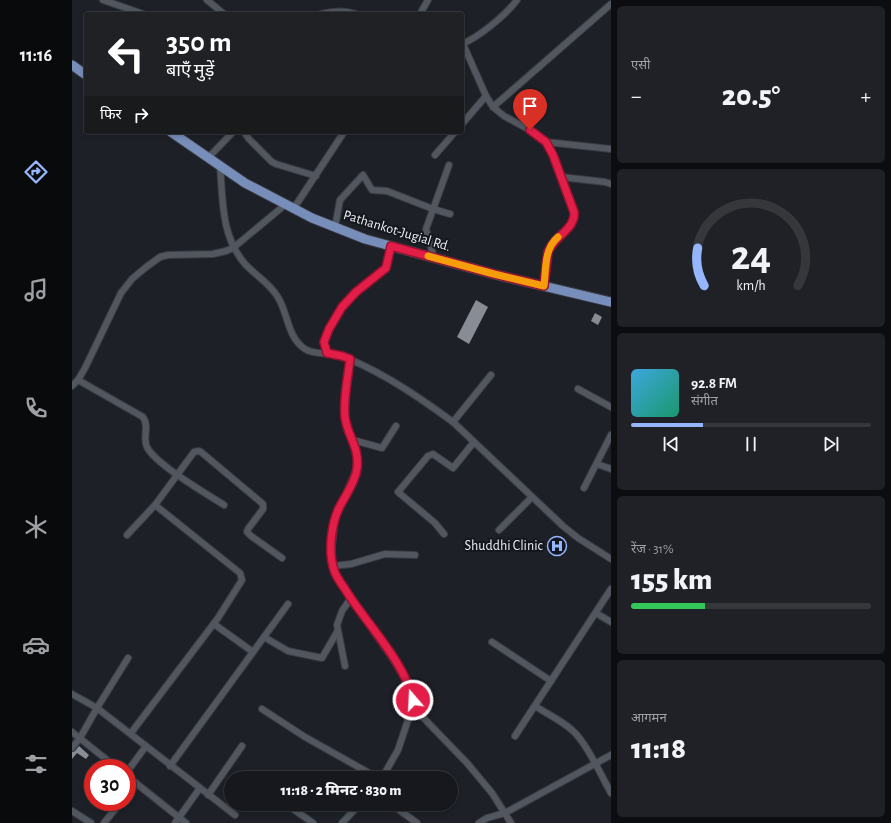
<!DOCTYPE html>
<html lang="hi">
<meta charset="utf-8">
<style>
:root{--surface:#16181d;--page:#1f2126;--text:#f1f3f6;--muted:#9ea0a4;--line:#35373b;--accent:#95b6fd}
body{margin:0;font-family:"Alegreya Sans","Noto Sans Devanagari",sans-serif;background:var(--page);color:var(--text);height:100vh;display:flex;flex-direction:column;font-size:15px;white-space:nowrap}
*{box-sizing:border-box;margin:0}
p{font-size:13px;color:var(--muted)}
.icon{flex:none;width:22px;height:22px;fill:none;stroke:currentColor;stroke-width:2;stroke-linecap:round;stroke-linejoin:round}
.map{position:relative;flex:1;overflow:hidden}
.side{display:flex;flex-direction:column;gap:6px;padding:6px;background:#0c0d10;width:280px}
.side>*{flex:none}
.guide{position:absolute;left:12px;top:12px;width:380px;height:122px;border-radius:4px;box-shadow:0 2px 6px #0003,0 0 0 1px var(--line);background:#202124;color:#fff;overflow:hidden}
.speed{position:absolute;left:12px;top:759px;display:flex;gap:8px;font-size:20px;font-weight:700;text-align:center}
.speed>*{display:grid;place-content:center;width:52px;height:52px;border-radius:50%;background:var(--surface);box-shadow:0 2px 6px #0003,0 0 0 1px var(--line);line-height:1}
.speed .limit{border:6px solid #d22;background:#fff;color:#111}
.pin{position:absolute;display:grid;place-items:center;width:34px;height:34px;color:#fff;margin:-41px -17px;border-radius:50% 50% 50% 0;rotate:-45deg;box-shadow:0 0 4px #0007}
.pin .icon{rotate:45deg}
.me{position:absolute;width:44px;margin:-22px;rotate:341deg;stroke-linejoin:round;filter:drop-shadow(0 0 3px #0008)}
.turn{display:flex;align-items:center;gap:14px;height:84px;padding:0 16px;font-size:18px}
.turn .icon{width:52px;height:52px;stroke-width:2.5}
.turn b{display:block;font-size:28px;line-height:34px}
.then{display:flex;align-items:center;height:38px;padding:0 16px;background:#0003;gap:8px;font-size:15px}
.big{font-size:30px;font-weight:800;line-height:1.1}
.side .widget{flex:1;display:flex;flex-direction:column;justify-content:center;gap:6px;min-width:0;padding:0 14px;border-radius:6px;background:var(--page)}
.side .dial{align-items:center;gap:0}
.dial svg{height:104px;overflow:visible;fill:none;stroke:var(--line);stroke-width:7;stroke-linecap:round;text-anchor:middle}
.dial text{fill:var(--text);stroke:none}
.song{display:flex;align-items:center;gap:12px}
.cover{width:48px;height:48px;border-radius:6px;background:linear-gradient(135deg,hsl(200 70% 55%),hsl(160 70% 35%))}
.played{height:4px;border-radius:2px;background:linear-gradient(90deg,var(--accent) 30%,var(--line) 30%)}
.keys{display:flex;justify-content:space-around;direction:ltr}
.heat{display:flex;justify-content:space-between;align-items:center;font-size:22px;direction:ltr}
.charge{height:6px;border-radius:3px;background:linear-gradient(90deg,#34c759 31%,var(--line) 0)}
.trip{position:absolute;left:152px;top:771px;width:234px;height:40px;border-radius:20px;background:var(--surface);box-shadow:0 2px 6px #0003,0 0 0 1px var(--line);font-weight:800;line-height:40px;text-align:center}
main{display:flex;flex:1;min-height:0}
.tabs{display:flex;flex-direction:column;width:72px;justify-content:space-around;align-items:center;background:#090a0c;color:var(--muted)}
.tabs .icon{width:28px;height:28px}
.tabs .on{color:var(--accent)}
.tabs b{font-size:18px;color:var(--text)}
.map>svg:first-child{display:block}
.building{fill:#888c95}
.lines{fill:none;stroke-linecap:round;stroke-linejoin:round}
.minor-casing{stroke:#393c42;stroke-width:8}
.primary-casing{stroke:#393c42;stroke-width:11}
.minor{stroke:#52565e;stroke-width:6}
.primary{stroke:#788eba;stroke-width:9}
.route-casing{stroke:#92132f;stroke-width:10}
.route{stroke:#e11d48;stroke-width:7}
.slow{stroke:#f59e0b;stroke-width:7}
.labels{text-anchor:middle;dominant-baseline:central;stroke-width:4;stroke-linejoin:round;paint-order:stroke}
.street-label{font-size:14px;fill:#eaedf1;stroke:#14171d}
.poi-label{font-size:14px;fill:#eaedf1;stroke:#14171d;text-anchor:end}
</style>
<main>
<nav class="tabs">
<b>11:16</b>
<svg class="icon on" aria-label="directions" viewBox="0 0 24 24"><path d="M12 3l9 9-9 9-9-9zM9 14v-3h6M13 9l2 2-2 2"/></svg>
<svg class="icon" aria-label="music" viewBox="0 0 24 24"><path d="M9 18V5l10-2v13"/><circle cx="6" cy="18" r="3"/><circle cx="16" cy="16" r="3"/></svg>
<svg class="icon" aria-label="phone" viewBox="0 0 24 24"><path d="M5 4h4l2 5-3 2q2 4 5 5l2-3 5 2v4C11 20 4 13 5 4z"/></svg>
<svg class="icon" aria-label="climate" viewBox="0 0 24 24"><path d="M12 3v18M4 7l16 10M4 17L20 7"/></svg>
<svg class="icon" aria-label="car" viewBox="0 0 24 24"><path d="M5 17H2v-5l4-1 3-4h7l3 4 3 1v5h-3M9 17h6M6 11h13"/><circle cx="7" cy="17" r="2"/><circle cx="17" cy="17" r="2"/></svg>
<svg class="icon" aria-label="filters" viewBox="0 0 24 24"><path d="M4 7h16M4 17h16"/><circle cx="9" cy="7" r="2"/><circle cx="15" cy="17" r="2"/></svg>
</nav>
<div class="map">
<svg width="539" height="823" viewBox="0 0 539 823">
<rect width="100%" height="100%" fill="#1d2027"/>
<g class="building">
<path d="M404,300l12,7 -19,37 -12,-7z"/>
<path d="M523,313l7,4 -4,8 -7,-4z"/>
<path d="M487,541l6,6 -9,8 -5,-6z"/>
<path d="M7,746l10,9 -3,4 -9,-6 -5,6v-7l3,-1z"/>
</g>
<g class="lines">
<defs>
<g id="minor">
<path d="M31,0l40,14"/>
<path d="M135,0l17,14"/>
<path d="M249,14c12,-3 23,-4 35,0"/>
<path d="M348,14l8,-14"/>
<path d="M390,44c17,-7 44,-29 55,-44"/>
<path d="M391,44l23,52 7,11 11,9 26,14 16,12 7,13 21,56c2,18 -17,22 -24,35 -6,11 -5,28 -6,40"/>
<path d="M421,107l118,-103"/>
<path d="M390,124l24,-28"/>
<path d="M172,132l5,7 23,23 4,2 40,12"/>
<path d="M474,142l65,7"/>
<path d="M363,155l20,-23"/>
<path d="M136,158l25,-26"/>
<path d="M148,166c3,35 1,70 25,98 11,12 26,20 34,35 9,16 9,39 26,50 7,5 19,4 27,5 6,1 12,3 17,5 38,16 71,39 104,63l110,104 15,12 33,21"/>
<path d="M489,177l44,5 6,2"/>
<path d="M222,208l50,-76"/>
<path d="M263,227l5,-27 23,-25 9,15 15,1 46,18 17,5"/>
<path d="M362,258l-8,-29 23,-64"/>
<path d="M255,353l-3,-11 5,-13 13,-22 14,-15 30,-24 5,-22"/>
<path d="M278,359l-5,50v9l12,36 -1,17 -21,48 -4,36 3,16 17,27 42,61 12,20 6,13 2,8 -1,8 -14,42 -16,28"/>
<path d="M6,380l65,37c7,10 -1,20 4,30 8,17 60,47 77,58"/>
<path d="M0,386l6,-6 7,-12 36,-75 11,-14 13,-11 15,-11 8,-2 45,-1 13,-3 7,-3 53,-44"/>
<path d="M506,389l33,18"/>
<path d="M381,422l38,-47"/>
<path d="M281,440l29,8 14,-22"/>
<path d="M525,464l14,5"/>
<path d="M512,488l27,-53"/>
<path d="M427,530l33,-33"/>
<path d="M372,534l-9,-11 -37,-31 30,-36 5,-2 20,14 21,-26"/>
<path d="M55,535l28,-30"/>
<path d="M261,566l18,-2 34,-10 30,1"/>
<path d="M524,613l15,9"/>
<path d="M142,624l39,28"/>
<path d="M192,637l24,14 34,7 15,-26"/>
<path d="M420,642l59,39"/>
<path d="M273,666l-8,-41 5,-14 9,-13"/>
<path d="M0,694l25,14 138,107"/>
<path d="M340,706l55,57 25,30 19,30"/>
<path d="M463,706c12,8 26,14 37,24 14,12 29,45 39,63"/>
<path d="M190,709l43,28 73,41"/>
<path d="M0,732l45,36"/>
<path d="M59,733l87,-115 24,-38 -2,-7 -85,-68 39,-53 5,-1 2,1 62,52v5l-15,20 -1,3 4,4 31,22"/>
<path d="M443,736l96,-147"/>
<path d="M0,748l8,-10 17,-30 31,-50"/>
<path d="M98,766l118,-162"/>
<path d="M55,772l19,-26"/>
<path d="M55,776l59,47"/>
<path d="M55,795l9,-12"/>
<path d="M136,795l34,-49"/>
<path d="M214,804l27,19"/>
<path d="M319,804l26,19"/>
<path d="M0,811l19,12"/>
<path d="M32,823l17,-21"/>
<path d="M103,823l25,-35"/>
<path d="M270,823l18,-19"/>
<path d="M407,823l8,-5 18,-5 106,-58"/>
</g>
<g id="primary">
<path d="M0,65l14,10"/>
<path d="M99,132l74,51 67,35 53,21 128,35 118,28"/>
</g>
</defs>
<use href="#minor" class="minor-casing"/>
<use href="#primary" class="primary-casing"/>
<use href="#minor" class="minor"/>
<use href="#primary" class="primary"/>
</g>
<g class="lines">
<defs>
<path id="route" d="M341,700c-8,-38 -48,-78 -68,-111 -4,-6 -9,-12 -11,-19 -6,-18 -3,-45 5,-62 6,-12 16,-25 18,-39 3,-22 -10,-33 -12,-52 -2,-19 3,-39 5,-58l-8,-3 -15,-3 -3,-11 5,-13 13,-22 14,-15 30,-24 5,-22 103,28 50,12 4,-34c6,-16 28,-23 26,-40l-21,-57 -7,-13 -16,-12"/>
</defs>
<use href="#route" class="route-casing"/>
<use href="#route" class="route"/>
<path class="slow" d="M356,256l66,18 50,12c2,-17 0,-37 14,-49"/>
</g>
<defs>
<symbol id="hospital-ring" viewBox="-11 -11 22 22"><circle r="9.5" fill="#14171d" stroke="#95b6fd" stroke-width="1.5"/><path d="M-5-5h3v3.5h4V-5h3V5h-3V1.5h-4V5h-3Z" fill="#95b6fd"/></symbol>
</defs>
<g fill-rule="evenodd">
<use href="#hospital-ring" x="474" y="535" width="22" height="22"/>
</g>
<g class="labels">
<g class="street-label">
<text transform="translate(325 231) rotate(17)">Pathankot-Jugial Rd.</text>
</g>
<g class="poi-label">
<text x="471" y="546">Shuddhi Clinic</text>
</g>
</g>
</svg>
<div class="speed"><div class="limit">30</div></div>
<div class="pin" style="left:458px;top:130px;background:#d93025"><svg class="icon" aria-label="arrive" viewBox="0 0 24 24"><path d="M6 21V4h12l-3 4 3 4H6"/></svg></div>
<svg class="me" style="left:341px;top:700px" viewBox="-20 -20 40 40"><circle r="17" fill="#e11d48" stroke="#fff" stroke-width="3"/><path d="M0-11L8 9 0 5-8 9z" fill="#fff"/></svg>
<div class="trip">11:18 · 2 मिनट · 830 m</div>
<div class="guide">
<div class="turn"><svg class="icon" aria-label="left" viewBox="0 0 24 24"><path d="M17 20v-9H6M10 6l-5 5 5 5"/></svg><div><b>350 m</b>बाएँ मुड़ें</div></div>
<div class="then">फिर<svg class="icon" aria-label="right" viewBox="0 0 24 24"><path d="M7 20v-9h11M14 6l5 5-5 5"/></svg></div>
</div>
</div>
<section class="side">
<div class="widget"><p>एसी</p>
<div class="heat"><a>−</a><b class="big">20.5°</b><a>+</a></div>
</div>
<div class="widget dial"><svg viewBox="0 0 100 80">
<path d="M14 69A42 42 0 1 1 86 69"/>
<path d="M14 69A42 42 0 0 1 9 40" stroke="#95b6fd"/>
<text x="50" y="56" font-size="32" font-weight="700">24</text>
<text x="50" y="72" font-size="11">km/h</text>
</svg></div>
<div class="widget">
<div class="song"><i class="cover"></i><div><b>92.8 FM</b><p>संगीत</p></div></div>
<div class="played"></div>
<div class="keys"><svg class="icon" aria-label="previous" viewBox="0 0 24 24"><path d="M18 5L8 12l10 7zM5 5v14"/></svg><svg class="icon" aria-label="pause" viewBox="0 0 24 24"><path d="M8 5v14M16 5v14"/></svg><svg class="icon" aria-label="next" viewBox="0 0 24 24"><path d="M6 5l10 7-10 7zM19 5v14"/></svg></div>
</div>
<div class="widget"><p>रेंज · 31%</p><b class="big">155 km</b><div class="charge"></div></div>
<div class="widget"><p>आगमन</p><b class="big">11:18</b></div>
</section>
</main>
